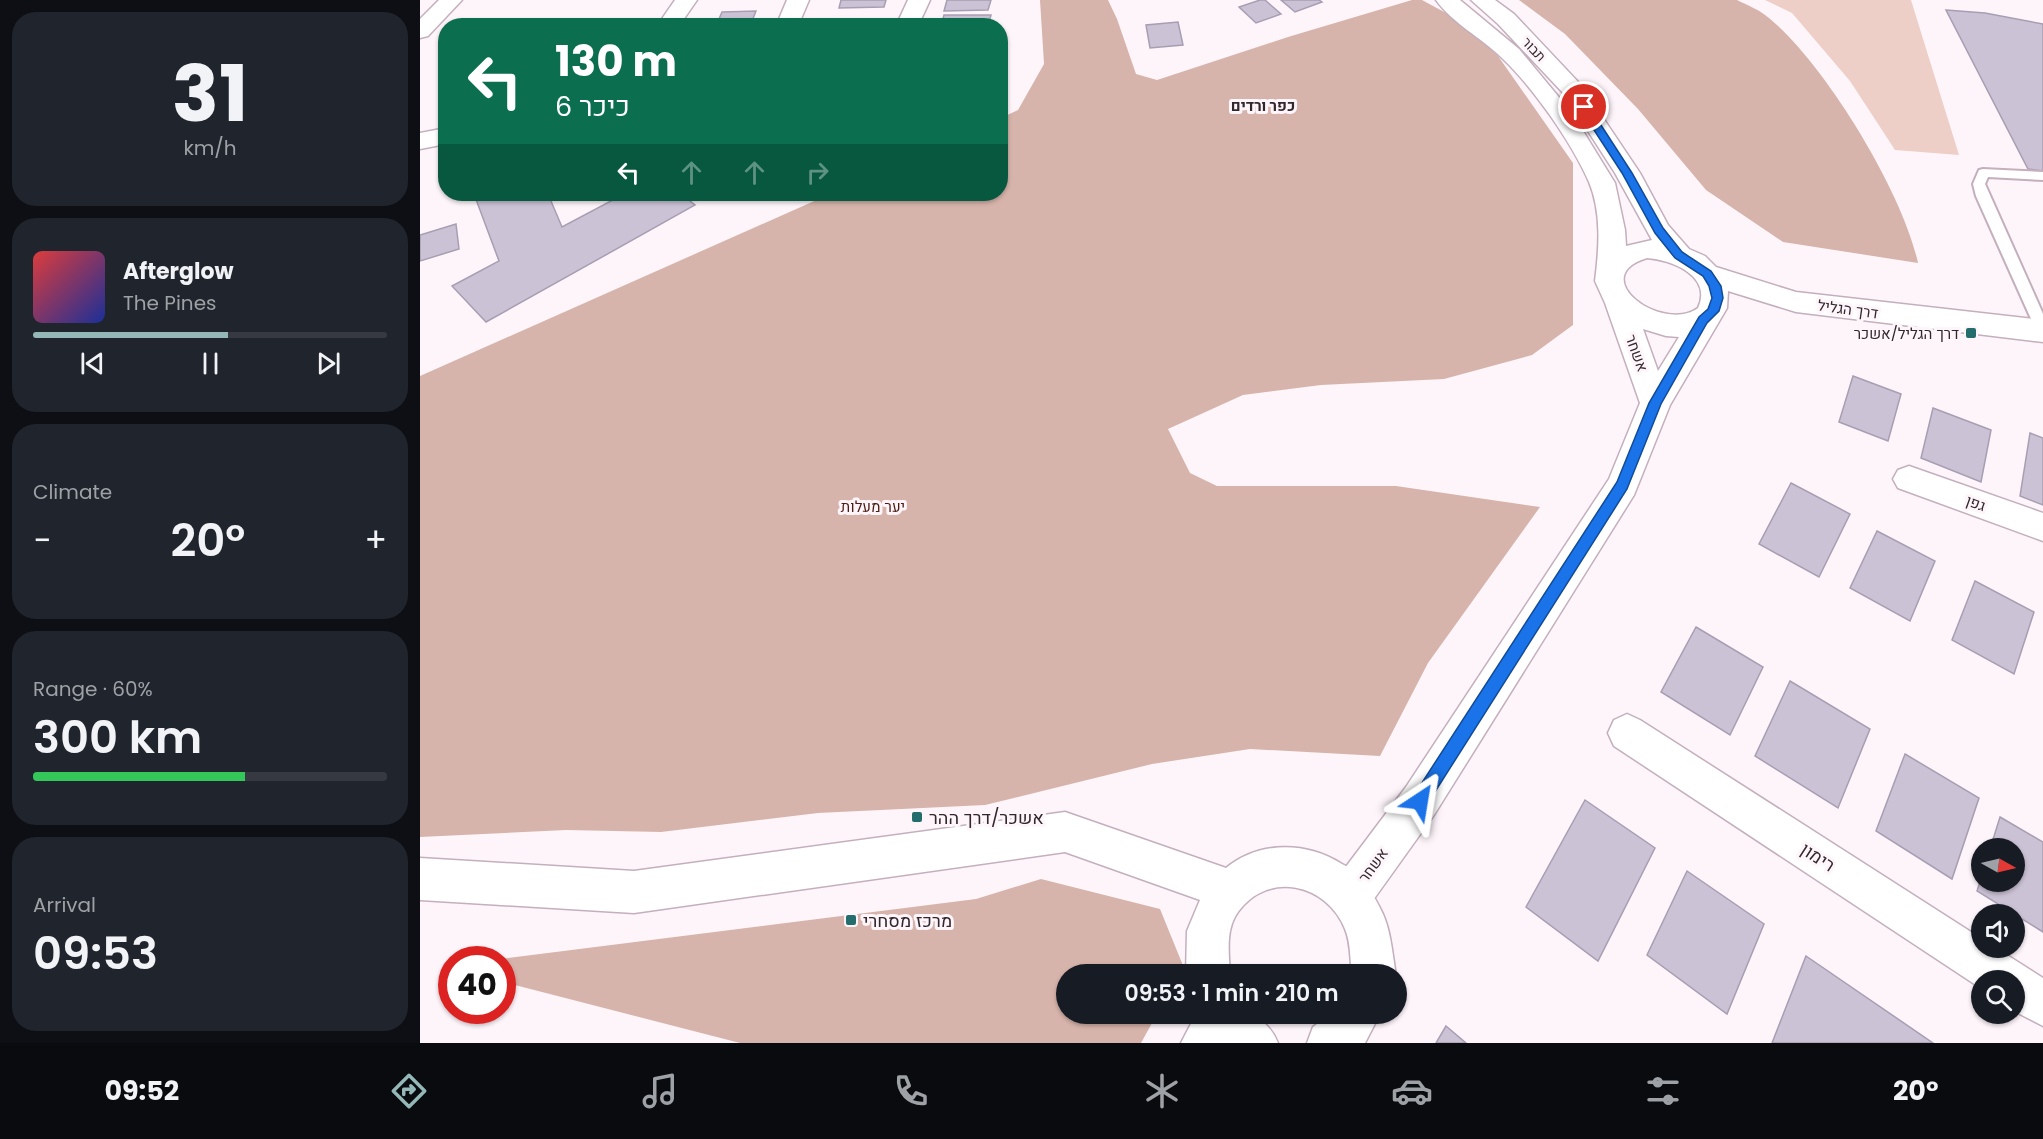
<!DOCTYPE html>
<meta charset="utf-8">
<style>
:root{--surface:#171b24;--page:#20242c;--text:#f1f3f6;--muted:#9ea1a6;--line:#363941;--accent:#94b7b8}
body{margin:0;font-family:Poppins,Heebo,sans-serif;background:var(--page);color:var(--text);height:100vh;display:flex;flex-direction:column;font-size:22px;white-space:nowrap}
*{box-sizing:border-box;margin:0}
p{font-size:20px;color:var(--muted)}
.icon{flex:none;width:33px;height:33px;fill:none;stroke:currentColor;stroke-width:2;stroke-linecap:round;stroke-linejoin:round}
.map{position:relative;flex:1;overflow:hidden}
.sheet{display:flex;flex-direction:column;gap:12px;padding:12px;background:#0d0f14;width:420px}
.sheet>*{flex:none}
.guide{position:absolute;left:18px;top:18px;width:570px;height:183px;border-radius:24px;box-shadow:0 2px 4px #0004;background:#0b6e4f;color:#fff;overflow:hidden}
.needle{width:39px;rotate:98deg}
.tools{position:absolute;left:1551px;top:838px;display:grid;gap:12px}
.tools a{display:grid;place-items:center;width:54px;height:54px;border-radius:50%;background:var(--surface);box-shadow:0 2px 4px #0004;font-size:30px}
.speed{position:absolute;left:18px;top:946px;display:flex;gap:12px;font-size:30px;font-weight:700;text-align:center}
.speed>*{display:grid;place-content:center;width:78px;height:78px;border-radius:50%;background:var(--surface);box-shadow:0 2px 4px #0004;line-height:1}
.speed .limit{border:9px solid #d22;background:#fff;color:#111}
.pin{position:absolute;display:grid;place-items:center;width:51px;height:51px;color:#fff;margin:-26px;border:3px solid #fff;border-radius:50%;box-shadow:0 2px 6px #0007}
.me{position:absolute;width:66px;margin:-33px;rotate:33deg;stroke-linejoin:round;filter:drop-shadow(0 0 4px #0008)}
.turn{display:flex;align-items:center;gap:21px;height:126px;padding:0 18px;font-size:27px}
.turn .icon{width:78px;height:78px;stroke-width:2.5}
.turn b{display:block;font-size:42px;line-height:51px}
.lanes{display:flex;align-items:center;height:57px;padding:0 18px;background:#0003;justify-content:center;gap:30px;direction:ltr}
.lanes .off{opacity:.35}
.big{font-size:45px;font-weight:600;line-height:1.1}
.sheet .widget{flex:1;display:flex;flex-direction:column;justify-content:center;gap:9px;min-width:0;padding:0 21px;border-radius:24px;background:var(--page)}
.sheet .dial{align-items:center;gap:0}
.dial b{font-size:78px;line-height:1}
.song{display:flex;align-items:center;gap:18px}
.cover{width:72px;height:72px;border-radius:9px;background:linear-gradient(135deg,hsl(0 70% 55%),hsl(230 70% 35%))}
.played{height:6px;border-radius:3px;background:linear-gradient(90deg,var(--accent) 55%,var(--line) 55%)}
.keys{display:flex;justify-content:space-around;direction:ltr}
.heat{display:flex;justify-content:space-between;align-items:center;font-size:33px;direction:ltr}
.charge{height:9px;border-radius:4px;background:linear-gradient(90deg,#34c759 60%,var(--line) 0)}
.trip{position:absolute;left:636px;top:964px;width:351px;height:60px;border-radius:30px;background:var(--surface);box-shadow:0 2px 4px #0004;font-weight:600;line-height:60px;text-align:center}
.menu{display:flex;height:96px;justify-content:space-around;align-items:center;background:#090b0e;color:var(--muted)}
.menu .icon{width:42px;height:42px}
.menu .active{color:var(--accent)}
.menu b{font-size:27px;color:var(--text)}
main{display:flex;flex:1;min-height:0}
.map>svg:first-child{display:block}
.green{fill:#eecfc7}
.forest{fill:#d7b4ab}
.building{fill:#ccc2d6;stroke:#a89eb2;stroke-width:1.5}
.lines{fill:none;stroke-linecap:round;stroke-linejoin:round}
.service-casing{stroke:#c4afbd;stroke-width:4}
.minor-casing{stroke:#c4afbd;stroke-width:3}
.tertiary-casing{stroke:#c4afbd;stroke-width:3}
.secondary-casing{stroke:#c4afbd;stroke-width:3}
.service{fill:#fff;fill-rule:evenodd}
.minor{fill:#fff;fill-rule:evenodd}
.tertiary{fill:#fff;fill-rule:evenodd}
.secondary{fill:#fff;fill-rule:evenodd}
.route{fill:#1a73e8;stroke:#114b97;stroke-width:1.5}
.poi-dot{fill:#236e6c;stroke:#fef5fb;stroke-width:2}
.labels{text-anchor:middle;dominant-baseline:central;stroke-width:6;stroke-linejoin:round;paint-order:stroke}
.far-street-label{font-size:14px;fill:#30282d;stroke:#fef5fb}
.far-quarter-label{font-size:15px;font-weight:bold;fill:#30282d;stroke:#fef5fb}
.street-label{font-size:15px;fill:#30282d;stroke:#fef5fb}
.poi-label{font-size:15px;fill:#30282d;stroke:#fef5fb;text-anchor:end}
.park-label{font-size:15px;fill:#4a1d11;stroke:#fef5fb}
.near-poi-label{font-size:18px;fill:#30282d;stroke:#fef5fb;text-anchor:start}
.near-street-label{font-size:18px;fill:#30282d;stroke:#fef5fb}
</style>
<main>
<section class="sheet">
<div class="widget dial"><b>31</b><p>km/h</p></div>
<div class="widget">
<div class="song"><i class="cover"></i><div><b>Afterglow</b><p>The Pines</p></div></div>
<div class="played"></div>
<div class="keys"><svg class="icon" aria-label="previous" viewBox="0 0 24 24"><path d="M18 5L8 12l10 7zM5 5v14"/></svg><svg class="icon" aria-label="pause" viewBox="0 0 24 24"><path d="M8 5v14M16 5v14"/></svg><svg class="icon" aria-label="next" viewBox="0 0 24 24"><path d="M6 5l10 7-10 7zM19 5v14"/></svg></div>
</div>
<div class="widget"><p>Climate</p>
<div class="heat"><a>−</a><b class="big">20°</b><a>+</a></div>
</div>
<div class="widget"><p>Range · 60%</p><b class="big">300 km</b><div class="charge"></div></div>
<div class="widget"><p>Arrival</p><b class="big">09:53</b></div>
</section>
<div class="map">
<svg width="1623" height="1043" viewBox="0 0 1623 1043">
<rect width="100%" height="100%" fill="#fef5fb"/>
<path class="green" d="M1345,0h146l48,155 -64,-5 -45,-69 -58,-68z"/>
<g class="forest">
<path d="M620,0h68l9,19 19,55 21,6 131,-43 124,-37h10l37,20 39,36 75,107v162l-41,30 -88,24 -123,6 -78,10 -75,34 22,44 27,13h179l144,21 -112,156 -48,93 -130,-7 -98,15 -167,41 -167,8 -157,19 -95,-2 -146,7v-461l410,-182h170l1,-76 17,-8 26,-46z"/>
<path d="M1099,0h218c10,5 23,10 32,18 56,46 134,174 149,245l-135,-21 -77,-52 -68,-81 -73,-75z"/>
<path d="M621,879l119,30 24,59 -4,7h-114v39h91l-16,29h-401l-237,-61 -1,-22h-9l483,-61z"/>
</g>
<g class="building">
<path d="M421,0h45l-2,7 -45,1z"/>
<path d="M527,0h44l-3,10 -44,1z"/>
<path d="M840,0h5l16,14 -25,9 -17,-16z"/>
<path d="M861,0h38l3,2 -27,10z"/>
<path d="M1526,10l39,3 58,11v147l-15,-2z"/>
<path d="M336,11l-6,15h-34l6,-14z"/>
<path d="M524,15h47l-3,11h-47z"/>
<path d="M758,22l5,23 -33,3 -4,-23z"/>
<path d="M54,194h74l14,33 62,-33h57l14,11 -209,117 -34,-36 47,-25z"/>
<path d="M36,224l3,25 -39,12v-26z"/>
<path d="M1433,376l48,18 -13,47 -49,-19z"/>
<path d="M1513,408l58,22 -10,52 -60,-24z"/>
<path d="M1610,433l13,5v67l-23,-9z"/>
<path d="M1371,483l59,31 -31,63 -60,-33z"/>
<path d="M1457,531l58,30 -25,60 -60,-33z"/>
<path d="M1555,581l59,31 -20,62 -62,-34z"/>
<path d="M1276,627l67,40 -33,68 -69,-43z"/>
<path d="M1370,681l80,48 -32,79 -83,-52z"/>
<path d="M1485,754l74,44 -27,81 -76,-48z"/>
<path d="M1165,800l70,48 -57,113 -72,-54z"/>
<path d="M1580,817l43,25v90l-66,-41 5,-15v6h32v-33h-24z"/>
<path d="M1267,871l77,53 -37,90 -80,-59z"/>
<path d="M1386,956l127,87h-161z"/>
<path d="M1026,1026l20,17h-30z"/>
</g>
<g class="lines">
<defs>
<path id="service" d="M1563,169l60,3v8l-55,-3 -3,7 58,130v21l-7,-5 -60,-134 -3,-12 6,-14z"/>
<g id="minor">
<path d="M19,0h23l-34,36 -8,2v-19z"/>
<path d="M255,0h22l-18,26h-22z"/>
<path d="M367,0h22l-11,26h-22z"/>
<path d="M488,0h22l-12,26h-22z"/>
<path d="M26,128v16l-26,5v-16z"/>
<path d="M1489,466l134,47v28l-145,-53 -5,-9 5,-9z"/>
<path d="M1207,714l13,6 342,219v9h14l47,30v48l-29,-15v-30h-32v8l-368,-243 -6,-13 6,-13z"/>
</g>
<path id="tertiary" d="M1016,0h24l59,49 53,64 43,70 10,47 1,16 26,-6 -37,-67 -51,-79 -66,-70 -27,-24h24l19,14 67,71 59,88 28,52 21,24 16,7 11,11 80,25 247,28v22l-247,-30 -68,-21 -1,17 -57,97 -36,90 -200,320 -68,95 -15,6 -15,-6 -6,-15 6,-15 70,-93 203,-308 31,-76 -35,-100 -10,-22c4,-31 7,-68 -6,-99 -17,-39 -56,-95 -87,-124 -20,-20 -50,-35 -66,-58zM1227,258c25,2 66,18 51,50 -36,26 -113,-31 -51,-50zM1223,329l23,7 13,1 -21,34z"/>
<g id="secondary">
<path d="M645,812l161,56c33,-27 80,-27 116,-4 6,3 14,7 19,12 7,10 14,22 19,32 11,20 12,45 16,67h-44c-2,-14 -1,-33 -7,-46 -18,-45 -77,-59 -107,-17 -13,18 -9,42 -8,63h-44l1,-44 13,-31 -135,-48 -431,61 -214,-13v-42l214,13z"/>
<path d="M776,1014c35,0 66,-9 82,29h-97z"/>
<path d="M910,1014h50l-15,29h-58l6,-16z"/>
</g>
</defs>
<use href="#service" class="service-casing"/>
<use href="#minor" class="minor-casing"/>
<use href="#tertiary" class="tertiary-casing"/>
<use href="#secondary" class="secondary-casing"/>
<use href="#service" class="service"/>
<use href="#minor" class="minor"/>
<use href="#tertiary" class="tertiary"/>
<use href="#secondary" class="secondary"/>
</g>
<path class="route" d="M1164,104l4,1 44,68 31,55 19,24 29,19 10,15 2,12 -4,13 -12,12 -46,81 -34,85 -201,317 -6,3 -6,-3 -2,-5 2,-6 203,-313 32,-79 50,-86 9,-8 4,-11 -3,-12 -6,-10 -28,-18 -20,-25 -33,-60 -43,-66z"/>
<g class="poi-dot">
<rect x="1545" y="327" width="12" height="12" rx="3"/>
<rect x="491" y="811" width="12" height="12" rx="3"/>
<rect x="425" y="914" width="12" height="12" rx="3"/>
</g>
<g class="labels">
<g class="far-street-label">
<text transform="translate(1114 49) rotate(46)">תבור</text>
</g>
<g class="far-quarter-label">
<text x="843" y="105">כפר ורדים</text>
</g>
<g class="street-label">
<text transform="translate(1428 309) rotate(8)">דרך הגליל</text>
<text transform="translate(1217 353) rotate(70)">אשחר</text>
<text transform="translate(1556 503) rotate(20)">גפן</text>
<text transform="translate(953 865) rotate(-54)">אשחר</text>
</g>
<g class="poi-label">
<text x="1539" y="333">דרך הגליל/אשכר</text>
</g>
<g class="park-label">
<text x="453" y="506">יער מעלות</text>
</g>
<g class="near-poi-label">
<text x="509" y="817">אשכר/דרך ההר</text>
<text x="443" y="920">מרכז מסחרי</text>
</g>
<g class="near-street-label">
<text transform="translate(1398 857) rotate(33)">רימון</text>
</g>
</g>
</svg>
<div class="tools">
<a><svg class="needle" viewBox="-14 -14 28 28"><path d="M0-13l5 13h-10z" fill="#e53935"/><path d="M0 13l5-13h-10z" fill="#9ea1a6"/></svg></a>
<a><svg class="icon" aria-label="sound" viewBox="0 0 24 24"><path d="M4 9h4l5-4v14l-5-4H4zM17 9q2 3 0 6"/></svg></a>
<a><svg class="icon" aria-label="search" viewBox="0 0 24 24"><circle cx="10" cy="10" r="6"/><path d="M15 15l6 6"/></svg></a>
</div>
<div class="speed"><div class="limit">40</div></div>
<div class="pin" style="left:1164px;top:107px;background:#d93025"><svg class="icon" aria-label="arrive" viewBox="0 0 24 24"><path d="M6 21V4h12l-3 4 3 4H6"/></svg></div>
<svg class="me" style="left:1000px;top:801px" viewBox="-20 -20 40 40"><path d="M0-17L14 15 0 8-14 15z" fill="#1a73e8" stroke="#fff" stroke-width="4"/></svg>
<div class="trip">09:53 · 1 min · 210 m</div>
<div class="guide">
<div class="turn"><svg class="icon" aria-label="left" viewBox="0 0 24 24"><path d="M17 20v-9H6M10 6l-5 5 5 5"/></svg><div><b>130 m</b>כיכר 6</div></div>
<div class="lanes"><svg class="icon" aria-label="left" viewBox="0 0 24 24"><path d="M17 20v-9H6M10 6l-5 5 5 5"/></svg><svg class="icon off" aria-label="ahead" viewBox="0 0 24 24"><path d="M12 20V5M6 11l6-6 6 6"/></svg><svg class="icon off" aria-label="ahead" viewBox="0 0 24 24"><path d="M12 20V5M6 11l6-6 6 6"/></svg><svg class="icon off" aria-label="right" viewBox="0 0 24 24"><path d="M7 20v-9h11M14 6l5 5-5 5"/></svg></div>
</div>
</div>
</main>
<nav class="menu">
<b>09:52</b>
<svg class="icon active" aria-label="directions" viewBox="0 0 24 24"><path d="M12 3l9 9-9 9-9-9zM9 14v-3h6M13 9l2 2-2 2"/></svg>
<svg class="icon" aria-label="music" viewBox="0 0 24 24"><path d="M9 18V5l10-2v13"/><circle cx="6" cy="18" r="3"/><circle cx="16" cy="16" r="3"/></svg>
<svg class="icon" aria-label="phone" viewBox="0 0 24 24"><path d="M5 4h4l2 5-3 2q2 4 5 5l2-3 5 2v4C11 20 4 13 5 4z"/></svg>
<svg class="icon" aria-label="climate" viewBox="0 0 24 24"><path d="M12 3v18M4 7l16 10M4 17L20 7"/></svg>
<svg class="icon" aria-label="car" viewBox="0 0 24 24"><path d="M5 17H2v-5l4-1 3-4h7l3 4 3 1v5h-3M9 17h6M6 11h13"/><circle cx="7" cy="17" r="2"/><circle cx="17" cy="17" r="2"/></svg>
<svg class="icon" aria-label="filters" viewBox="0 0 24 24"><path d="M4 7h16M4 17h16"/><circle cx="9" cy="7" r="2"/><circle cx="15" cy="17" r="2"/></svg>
<b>20°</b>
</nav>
